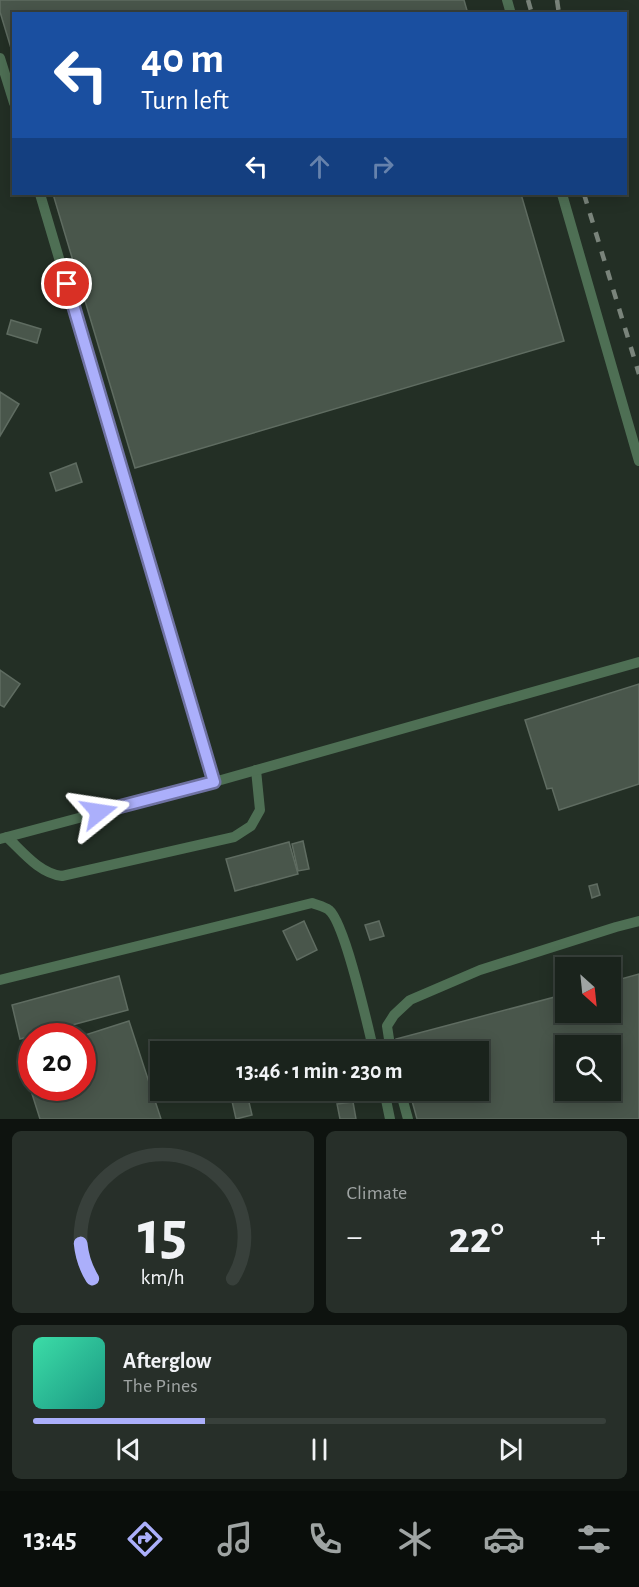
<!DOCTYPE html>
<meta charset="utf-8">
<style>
:root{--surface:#1a231c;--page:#272f29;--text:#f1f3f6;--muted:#9fa4a3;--line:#38403b;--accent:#abaffb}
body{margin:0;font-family:"Alegreya Sans",sans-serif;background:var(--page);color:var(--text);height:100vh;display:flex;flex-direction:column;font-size:22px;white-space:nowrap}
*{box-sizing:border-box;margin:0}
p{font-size:20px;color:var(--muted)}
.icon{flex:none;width:33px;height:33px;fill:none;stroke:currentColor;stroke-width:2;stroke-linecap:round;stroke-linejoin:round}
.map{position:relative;height:1119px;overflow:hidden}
.drawer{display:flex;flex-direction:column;gap:12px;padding:12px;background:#0e130f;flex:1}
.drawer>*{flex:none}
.banner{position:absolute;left:12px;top:12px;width:615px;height:183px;border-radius:0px;box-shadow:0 3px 15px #0003,0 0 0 2px var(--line);background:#1a4fa0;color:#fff;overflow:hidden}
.needle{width:39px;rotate:153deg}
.fabs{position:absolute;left:555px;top:957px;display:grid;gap:12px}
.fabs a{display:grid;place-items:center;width:66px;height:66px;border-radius:0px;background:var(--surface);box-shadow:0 3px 15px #0003,0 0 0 2px var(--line);font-size:30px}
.speed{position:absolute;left:18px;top:1023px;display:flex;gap:12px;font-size:30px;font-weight:700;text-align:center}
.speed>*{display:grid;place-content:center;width:78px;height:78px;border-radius:50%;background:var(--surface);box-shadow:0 3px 15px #0003,0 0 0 2px var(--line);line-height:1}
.speed .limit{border:9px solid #d22;background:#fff;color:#111}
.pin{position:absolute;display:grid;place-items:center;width:51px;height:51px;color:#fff;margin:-26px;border:3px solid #fff;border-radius:50%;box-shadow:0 2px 6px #0007}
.me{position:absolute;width:66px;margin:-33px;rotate:75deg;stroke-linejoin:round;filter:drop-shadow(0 0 4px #0008)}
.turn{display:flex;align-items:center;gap:21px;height:126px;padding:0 30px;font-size:27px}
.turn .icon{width:78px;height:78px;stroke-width:2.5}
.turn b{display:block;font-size:42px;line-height:51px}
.lanes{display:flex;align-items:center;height:57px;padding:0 30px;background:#0003;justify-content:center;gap:30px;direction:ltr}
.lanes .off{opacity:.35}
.big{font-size:45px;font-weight:700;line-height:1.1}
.drawer .tile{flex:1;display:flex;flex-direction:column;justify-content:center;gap:9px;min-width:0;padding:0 21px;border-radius:9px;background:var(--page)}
.drawer .dial{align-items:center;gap:0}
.dial svg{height:156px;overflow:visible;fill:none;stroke:var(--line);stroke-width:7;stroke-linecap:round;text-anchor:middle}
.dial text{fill:var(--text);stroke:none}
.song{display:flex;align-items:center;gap:18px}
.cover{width:72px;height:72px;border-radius:9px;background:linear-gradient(135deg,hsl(160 70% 55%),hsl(170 70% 35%))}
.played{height:6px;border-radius:3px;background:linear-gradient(90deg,var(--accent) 30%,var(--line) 30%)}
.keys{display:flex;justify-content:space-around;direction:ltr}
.heat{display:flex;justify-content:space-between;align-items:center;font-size:33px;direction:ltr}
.drawer .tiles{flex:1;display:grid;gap:12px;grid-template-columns:1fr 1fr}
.tile:last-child{grid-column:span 2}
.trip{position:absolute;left:150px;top:1041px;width:339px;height:60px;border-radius:0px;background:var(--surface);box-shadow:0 3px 15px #0003,0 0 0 2px var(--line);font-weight:700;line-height:60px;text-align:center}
.menu{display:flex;height:96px;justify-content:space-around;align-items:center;background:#0a0e0b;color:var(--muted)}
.menu .icon{width:42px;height:42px}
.menu .selected{color:var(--accent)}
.menu b{font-size:27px;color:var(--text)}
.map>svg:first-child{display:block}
.building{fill:#49564b;stroke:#5f6c61;stroke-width:1.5;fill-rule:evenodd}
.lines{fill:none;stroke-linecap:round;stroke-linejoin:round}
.service{stroke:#4e6f54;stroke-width:10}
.rail{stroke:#7a847b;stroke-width:4.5;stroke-dasharray:10 10;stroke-linecap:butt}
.route-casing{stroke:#6f72a3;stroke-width:15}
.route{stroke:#abaffb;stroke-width:10}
</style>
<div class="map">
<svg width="639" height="1119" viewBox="0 0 639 1119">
<rect width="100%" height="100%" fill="#232f25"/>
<g class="building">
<path d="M0,0h464l4,14h-454v44l-14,-46z"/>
<path d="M53,194h468l43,147 -429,127z"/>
<path d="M11,320l30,9 -4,14 -30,-9z"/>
<path d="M0,392l19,12 -19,32z"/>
<path d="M76,463l6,19 -26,9 -6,-18z"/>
<path d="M0,670l20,14 -16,23 -4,-2z"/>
<path d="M639,684v100l-80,26 -7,-22 -5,1 -22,-69z"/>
<path d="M303,841l6,28 -11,2 -6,-27z"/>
<path d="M289,842l9,32 -63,17 -9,-32z"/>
<path d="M597,884l3,11 -8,3 -3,-12z"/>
<path d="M304,921l13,29 -20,10 -14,-29z"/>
<path d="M379,921l5,15 -14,4 -5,-15z"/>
<path d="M639,974v145h-222l-8,-29h69v-38h-79l-3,-13 170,-45v18h44v-30zM566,1046h44v44h-44z"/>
<path d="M119,976l9,34 -108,29 -8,-34z"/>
<path d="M129,1021l32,98h-121l-20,-63 12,-3v35h50v-52z"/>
<path d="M248,1098l4,17 -16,4 -4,-18z"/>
<path d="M353,1102l3,17h-16l-3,-15z"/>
</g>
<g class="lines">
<g class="service">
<path d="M507,0l4,14"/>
<path d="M0,58l14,45"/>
<path d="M40,194l174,588"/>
<path d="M562,194l77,267"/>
<path d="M7,837c16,15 32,36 55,39l172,-39 17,-11 9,-16 -4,-40"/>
<path d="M0,839l214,-57 425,-120"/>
<path d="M0,980l312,-77c5,2 13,4 17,7 16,13 39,117 45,142"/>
<path d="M391,1052l-4,-26 7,-11 16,-15 70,-30 136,-43 23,-6"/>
<path d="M384,1090l6,29"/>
<path d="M400,1090l8,29"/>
</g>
<g class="rail">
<path d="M528,0l4,14"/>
<path d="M557,0l2,14"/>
<path d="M584,194l55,180"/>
</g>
</g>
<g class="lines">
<defs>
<path id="route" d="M67,284l147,498 -115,30"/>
</defs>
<use href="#route" class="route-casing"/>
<use href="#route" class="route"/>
</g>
</svg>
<div class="fabs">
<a><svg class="needle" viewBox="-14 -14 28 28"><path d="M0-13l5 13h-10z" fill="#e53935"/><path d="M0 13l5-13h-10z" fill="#9fa4a3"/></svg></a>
<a><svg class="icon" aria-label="search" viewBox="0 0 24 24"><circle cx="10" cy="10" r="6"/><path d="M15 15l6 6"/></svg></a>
</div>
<div class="speed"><div class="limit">20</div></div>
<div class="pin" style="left:67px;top:284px;background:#d93025"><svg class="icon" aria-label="arrive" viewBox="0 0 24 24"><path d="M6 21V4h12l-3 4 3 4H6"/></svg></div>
<svg class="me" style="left:99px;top:812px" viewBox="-20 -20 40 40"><path d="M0-17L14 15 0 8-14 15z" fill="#abaffb" stroke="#fff" stroke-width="4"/></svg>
<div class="trip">13:46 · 1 min · 230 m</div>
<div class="banner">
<div class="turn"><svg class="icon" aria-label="left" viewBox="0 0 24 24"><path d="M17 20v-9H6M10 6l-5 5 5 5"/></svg><div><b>40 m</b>Turn left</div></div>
<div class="lanes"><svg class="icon" aria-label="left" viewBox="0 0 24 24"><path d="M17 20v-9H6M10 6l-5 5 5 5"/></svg><svg class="icon off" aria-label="ahead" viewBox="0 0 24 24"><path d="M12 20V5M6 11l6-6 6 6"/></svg><svg class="icon off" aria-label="right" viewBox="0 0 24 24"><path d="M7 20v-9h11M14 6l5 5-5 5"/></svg></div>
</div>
</div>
<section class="drawer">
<div class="tiles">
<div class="tile dial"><svg viewBox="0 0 100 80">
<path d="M14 69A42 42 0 1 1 86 69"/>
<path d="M14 69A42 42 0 0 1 8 51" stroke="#abaffb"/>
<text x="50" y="56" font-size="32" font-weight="700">15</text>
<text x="50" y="72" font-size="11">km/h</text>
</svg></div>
<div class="tile"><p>Climate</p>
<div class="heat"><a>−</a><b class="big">22°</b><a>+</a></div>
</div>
<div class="tile">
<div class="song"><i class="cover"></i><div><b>Afterglow</b><p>The Pines</p></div></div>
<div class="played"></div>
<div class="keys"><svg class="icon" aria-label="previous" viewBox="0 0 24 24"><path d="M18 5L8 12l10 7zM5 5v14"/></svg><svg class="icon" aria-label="pause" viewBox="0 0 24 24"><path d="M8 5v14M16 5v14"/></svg><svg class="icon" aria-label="next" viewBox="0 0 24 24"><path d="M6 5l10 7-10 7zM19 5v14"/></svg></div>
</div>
</div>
</section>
<nav class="menu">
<b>13:45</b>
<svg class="icon selected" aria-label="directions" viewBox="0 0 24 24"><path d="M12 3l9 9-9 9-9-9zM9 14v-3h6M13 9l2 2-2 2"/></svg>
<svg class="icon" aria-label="music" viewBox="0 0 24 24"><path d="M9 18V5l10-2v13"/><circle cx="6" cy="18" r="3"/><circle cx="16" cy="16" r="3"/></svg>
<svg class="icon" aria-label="phone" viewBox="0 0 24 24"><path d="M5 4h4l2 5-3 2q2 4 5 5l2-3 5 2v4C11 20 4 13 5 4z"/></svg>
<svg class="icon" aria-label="climate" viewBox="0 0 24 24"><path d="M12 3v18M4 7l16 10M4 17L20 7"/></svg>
<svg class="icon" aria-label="car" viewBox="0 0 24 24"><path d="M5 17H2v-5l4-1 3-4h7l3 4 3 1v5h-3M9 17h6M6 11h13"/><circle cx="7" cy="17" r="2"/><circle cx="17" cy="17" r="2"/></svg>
<svg class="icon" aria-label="filters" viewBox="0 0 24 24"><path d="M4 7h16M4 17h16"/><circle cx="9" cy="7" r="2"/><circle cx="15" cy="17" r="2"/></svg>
</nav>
